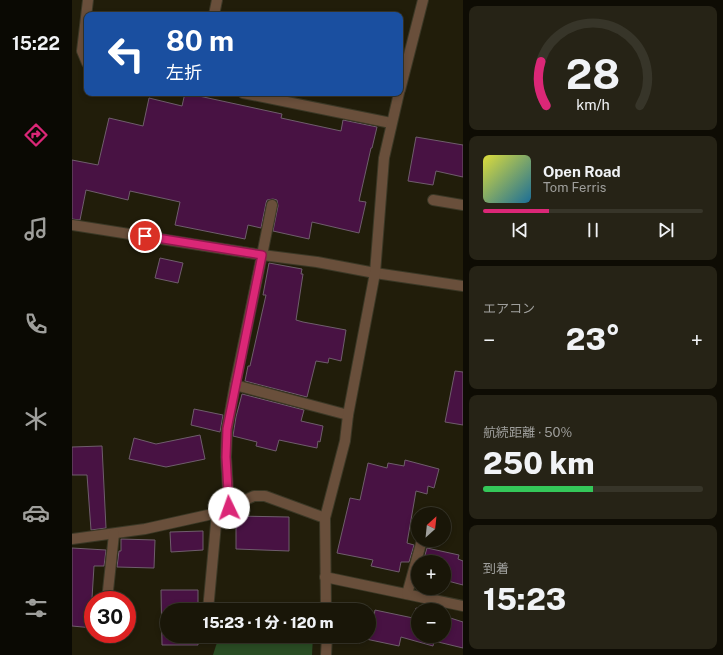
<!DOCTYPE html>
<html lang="ja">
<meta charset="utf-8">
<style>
:root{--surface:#191608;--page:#262316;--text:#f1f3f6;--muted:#9f9f9c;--line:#373529;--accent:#db2777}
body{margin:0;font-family:"Public Sans","Noto Sans JP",sans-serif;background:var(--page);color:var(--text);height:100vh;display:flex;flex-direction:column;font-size:15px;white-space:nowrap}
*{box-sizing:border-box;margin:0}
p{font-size:13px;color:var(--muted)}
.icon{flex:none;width:22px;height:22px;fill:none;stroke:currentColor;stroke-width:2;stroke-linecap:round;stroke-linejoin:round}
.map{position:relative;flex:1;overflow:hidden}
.side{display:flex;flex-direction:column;gap:6px;padding:6px;background:#0e0c04;width:260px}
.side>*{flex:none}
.guide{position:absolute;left:12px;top:12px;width:319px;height:84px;border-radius:8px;box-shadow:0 2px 6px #0003,0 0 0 1px var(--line);background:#1a4fa0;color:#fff;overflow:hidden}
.needle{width:26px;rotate:27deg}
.controls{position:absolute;left:339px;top:507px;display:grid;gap:8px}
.controls a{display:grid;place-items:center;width:40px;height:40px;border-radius:50%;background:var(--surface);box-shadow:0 2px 6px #0003,0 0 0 1px var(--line);font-size:20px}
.speed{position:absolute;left:12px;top:591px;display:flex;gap:8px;font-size:20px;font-weight:700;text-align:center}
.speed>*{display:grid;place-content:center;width:52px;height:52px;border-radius:50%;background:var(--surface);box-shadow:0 2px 6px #0003,0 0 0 1px var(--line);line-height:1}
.speed .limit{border:6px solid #d22;background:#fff;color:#111}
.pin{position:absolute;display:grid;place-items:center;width:34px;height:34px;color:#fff;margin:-17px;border:2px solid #fff;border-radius:50%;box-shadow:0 1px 4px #0007}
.me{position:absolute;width:44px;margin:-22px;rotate:357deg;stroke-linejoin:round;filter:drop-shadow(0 0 3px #0008)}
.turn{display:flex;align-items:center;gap:14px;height:84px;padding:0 16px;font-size:18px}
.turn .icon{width:52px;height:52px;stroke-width:2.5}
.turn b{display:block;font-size:28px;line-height:34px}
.big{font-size:30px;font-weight:800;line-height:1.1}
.side .widget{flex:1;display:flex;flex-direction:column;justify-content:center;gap:6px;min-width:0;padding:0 14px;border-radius:8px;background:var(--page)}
.side .dial{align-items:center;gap:0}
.dial svg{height:104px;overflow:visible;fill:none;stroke:var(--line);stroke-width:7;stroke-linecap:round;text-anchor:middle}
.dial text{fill:var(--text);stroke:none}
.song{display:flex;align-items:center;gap:12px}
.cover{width:48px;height:48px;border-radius:6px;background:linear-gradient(135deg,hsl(60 70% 55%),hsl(200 70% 35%))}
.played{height:4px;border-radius:2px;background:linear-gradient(90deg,var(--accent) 30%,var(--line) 30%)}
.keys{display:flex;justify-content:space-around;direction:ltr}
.heat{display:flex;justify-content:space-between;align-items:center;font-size:22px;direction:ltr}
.charge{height:6px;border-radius:3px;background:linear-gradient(90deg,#34c759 50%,var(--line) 0)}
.trip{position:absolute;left:88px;top:603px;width:216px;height:40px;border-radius:20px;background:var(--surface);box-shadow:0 2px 6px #0003,0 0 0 1px var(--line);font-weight:800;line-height:40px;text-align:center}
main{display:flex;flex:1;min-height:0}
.menu{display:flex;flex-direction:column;width:72px;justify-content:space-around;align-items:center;background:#0a0903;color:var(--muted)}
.menu .icon{width:28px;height:28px}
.menu .active{color:var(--accent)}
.menu b{font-size:18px;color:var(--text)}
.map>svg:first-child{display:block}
.green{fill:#2a4d24}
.building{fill:#481243;stroke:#6f5d6c}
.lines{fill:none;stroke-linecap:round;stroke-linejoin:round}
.lane-casing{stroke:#3b3826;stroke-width:12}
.street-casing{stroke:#3b3826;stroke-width:12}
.lane{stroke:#694f3b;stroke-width:10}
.street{stroke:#694f3b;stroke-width:10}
.route-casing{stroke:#8e194d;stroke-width:10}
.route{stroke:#db2777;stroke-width:7}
</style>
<main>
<nav class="menu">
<b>15:22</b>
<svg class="icon active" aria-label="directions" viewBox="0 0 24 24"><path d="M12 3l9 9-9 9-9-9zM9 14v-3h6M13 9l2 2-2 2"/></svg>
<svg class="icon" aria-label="music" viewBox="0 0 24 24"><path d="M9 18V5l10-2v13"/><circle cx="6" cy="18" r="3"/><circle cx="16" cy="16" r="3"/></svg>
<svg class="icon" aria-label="phone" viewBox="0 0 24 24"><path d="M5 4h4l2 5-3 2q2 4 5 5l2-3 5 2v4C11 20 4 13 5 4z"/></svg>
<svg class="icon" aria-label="climate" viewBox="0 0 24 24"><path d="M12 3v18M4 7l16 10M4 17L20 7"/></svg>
<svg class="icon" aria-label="car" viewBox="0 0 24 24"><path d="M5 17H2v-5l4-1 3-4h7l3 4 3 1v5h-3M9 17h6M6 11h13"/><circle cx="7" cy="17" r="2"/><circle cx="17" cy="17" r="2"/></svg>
<svg class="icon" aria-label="filters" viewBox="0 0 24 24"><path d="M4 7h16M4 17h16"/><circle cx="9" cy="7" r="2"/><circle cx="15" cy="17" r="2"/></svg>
</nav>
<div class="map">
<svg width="391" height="655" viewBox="0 0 391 655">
<rect width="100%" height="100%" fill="#211d0a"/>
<path class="green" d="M147,636h94l-1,19h-99z"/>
<g class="building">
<path d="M113,93l97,21 -1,4 60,13 2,-11 34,7 -5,21h-1l-12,53 7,1 -7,31 -47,-11 -3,17 -36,-8 5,-25 -1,-6 -4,-1 -6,1 -1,3 -5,25 -13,-3 -3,14 -70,-14 5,-23 -50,-11 -2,9 -42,-10 -6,30 -8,-1v-59l26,5 11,-47 34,8 6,-28 33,8z"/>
<path d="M344,137l47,8v32l-27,-6 -3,14 -25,-4z"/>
<path d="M88,258l23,5 -5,20 -23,-5z"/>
<path d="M197,263l33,6 -1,5h2l-7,46 7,2 43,8 -5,31 -12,-3 -1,5 -12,-2 -9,36 -62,-16 3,-15h2l16,-71h-3z"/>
<path d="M383,371l8,1v53l-18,-3z"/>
<path d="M170,394l62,16 -3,11 22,5 -3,16 -2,-1 -1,7 -38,-8 -3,11 -20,-5 1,-4 -24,-6 3,-19z"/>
<path d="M122,409l29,6 -3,17 -29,-7z"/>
<path d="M128,435l5,24 -39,8 -37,-8 5,-21 22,6z"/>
<path d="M30,446l4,82 -15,2 -4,-55h-15v-28z"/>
<path d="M333,460l34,9 -5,19 -6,-2 -1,8 -11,-3 -9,52 7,2 -5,17h-8l-2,10 -28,-6 2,-6 -36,-7 13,-55 10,2 8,-37 19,5 1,-5 16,3z"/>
<path d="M164,516l53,1v34l-53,-2z"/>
<path d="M131,531v19l-32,2 -1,-20z"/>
<path d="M49,539l34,1 -1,28 -37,-1 2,-16h2z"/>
<path d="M0,548l34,2 -2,16h-10l-2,32h1v30l-21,-2z"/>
<path d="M355,548l32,7 -1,4 5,2v24l-19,-5v-18h-21z"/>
<path d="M89,590h37v20h-31v26h31v9h-36z"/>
<path d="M344,608l7,2h-5v26h26v-20l19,6v26l-29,-7 -1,5 -32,-9 -2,9 -38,-8 -1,5 -22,-7h31v-21l5,1 1,-6 38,8z"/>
</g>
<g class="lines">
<defs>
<path id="lane" d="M163,385l27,-130"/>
<g id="street">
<path d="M142,15l3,-15"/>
<path d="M15,63l-5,-12 6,-51"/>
<path d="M328,90l23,-90"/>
<path d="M171,93l148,30"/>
<path d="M361,200l30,5"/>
<path d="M0,225l190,30 55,7 58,11 88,13"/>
<path d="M190,255l10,-50"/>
<path d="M157,508l-3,-51 1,-28 8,-44 113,30"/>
<path d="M0,539l73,-10 72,-16 37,-17h11l60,22"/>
<path d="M253,577l138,29"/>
<path d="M335,594l15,-54"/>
<path d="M35,600l7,-66"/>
<path d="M136,610l9,-97"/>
<path d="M254,610l-1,-92 20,-77 3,-26 27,-142 9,-115 15,-65"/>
<path d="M254,655l1,-19"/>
</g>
</defs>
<use href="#lane" class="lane-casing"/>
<use href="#street" class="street-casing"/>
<use href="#lane" class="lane"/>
<use href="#street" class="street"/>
</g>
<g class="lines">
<defs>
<path id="route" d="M73,236l117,19 -35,174 -1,28 3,51"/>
</defs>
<use href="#route" class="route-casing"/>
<use href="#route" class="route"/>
</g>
</svg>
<div class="controls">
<a><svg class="needle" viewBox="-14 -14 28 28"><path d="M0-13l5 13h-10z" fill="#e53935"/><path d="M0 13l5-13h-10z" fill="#9f9f9c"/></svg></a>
<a>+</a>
<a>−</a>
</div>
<div class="speed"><div class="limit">30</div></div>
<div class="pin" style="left:73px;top:236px;background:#d93025"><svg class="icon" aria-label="arrive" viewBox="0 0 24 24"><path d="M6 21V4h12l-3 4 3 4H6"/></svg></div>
<svg class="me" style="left:157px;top:508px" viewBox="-20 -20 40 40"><circle r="19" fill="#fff"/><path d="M0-13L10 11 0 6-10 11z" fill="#db2777"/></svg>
<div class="trip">15:23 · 1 分 · 120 m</div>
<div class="guide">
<div class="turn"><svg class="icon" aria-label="left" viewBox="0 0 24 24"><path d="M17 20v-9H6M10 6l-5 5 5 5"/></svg><div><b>80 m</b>左折</div></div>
</div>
</div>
<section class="side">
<div class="widget dial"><svg viewBox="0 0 100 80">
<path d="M14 69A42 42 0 1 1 86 69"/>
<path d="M14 69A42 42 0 0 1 10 35" stroke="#db2777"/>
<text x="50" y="56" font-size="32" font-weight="700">28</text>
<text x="50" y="72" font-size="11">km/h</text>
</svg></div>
<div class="widget">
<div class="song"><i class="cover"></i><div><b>Open Road</b><p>Tom Ferris</p></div></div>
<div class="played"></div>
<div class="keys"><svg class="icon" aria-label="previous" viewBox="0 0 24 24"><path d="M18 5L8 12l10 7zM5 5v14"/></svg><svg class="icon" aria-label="pause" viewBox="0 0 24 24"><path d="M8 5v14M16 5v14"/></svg><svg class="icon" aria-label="next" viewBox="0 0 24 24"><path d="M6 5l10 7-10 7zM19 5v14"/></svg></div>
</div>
<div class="widget"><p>エアコン</p>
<div class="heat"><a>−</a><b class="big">23°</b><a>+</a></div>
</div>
<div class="widget"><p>航続距離 · 50%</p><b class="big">250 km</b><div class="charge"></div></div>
<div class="widget"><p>到着</p><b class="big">15:23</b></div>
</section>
</main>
